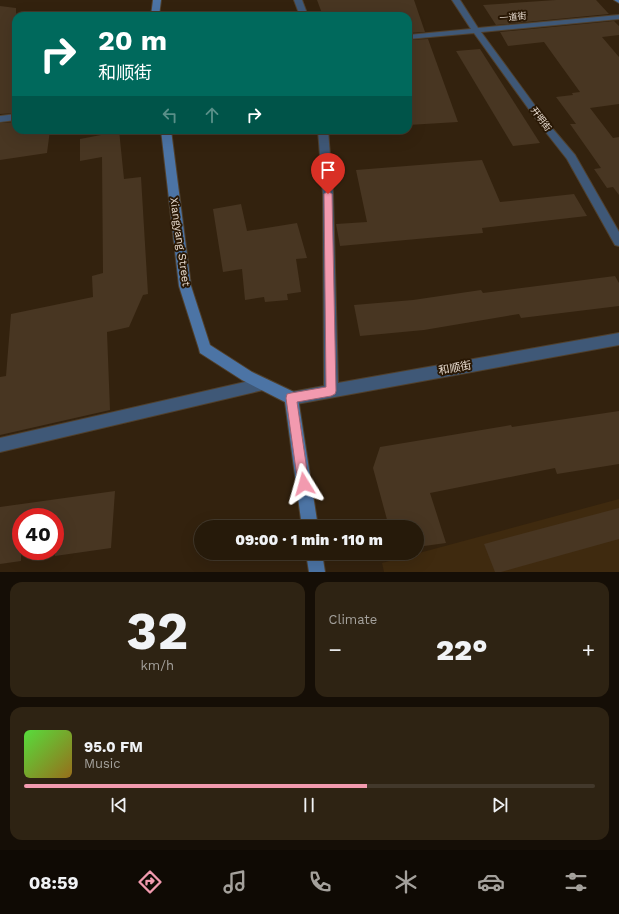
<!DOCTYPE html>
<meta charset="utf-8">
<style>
:root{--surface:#261a0a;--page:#2e2313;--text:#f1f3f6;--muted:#a4a19c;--line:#42382b;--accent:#f29aaf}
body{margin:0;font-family:"Work Sans","Noto Sans SC",sans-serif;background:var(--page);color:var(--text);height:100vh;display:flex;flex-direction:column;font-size:15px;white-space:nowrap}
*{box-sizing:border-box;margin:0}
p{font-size:13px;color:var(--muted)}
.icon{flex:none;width:22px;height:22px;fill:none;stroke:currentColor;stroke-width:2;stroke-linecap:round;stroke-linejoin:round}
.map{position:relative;height:572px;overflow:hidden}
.sheet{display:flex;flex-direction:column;gap:10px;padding:10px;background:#150e06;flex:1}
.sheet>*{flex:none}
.hud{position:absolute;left:12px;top:12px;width:400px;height:122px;border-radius:12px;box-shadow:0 4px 16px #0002,0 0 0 1px var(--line);background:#00695c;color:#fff;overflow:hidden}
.speed{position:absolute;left:12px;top:508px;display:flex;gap:8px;font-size:20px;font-weight:700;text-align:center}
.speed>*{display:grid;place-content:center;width:52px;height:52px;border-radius:50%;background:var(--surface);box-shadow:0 4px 16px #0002,0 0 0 1px var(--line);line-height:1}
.speed .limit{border:6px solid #d22;background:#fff;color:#111}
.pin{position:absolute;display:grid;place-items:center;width:34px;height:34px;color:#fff;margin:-41px -17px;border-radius:50% 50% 50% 0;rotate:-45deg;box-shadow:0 0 4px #0007}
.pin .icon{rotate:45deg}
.me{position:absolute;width:44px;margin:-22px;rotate:352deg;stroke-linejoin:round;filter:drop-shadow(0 0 3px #0008)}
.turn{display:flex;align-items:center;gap:14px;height:84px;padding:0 20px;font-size:18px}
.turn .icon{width:52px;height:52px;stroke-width:2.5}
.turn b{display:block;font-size:28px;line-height:34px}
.lanes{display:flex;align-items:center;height:38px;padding:0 20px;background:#0003;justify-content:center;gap:20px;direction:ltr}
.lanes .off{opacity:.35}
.big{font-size:30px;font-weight:800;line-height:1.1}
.sheet .widget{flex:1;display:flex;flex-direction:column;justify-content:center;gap:6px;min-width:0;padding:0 14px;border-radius:12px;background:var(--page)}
.sheet .dial{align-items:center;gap:0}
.dial b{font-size:52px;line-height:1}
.song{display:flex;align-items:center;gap:12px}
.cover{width:48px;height:48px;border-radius:6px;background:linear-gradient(135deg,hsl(110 70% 55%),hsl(40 70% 35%))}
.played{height:4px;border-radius:2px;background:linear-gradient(90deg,var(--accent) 60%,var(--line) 60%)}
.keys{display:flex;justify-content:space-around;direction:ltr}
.heat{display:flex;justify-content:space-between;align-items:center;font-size:22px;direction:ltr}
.sheet .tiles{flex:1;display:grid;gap:10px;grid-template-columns:1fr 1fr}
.widget:last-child{grid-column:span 2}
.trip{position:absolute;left:194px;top:520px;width:230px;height:40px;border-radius:20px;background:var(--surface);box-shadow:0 4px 16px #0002,0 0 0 1px var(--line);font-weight:800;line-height:40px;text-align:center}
.menu{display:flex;height:64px;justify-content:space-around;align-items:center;background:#0f0a04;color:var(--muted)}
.menu .icon{width:28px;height:28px}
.menu .active{color:var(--accent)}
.menu b{font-size:18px;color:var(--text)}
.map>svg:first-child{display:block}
.built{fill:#3f2a0f}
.building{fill:#483622}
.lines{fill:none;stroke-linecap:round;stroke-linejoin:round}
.street-casing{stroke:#50402d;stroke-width:2}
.secondary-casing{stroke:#50402d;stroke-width:2}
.street{fill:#3f5877;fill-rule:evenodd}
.secondary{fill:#4c74a5;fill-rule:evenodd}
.route{fill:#f29aaf;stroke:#9d6472}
.labels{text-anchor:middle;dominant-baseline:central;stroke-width:4;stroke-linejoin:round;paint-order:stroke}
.far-street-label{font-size:9px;fill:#e9ddd1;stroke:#291805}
.street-label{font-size:11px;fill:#e9ddd1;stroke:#291805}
</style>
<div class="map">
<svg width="619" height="572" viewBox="0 0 619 572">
<rect width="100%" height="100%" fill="#33220e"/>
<path class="built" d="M619,499v73h-235l-2,-9z"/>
<g class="building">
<path d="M317,0h97l11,32 -17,1v-17h-85z"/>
<path d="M556,0h40l13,14 -113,11 -13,-20z"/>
<path d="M0,6l16,2v105l-16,1z"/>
<path d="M614,21l5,5v9l-17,2 17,20v47l-29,4 23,30 6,-1v58l-6,-8 -6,1 -13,-19 7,-1 -31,-44h6l-20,-27 17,-2 -1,-2 8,-1 -36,-50 -36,4 -8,-14z"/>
<path d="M428,39l30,83 -50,3v-85z"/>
<path d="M480,49l60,94 -27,3 -57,-95z"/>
<path d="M16,122v10l34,-2 -3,23 -47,7v-37z"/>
<path d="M100,130h19l5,49 17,-2 7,117 -5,1 -14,32 -22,5 3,78 -110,25v-58l6,-1 5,-62 82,-17 -1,-21 11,-3 -1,-116 -22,4v-22l21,-4z"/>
<path d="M482,160l18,42 74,-8 13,22 -105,12 1,5 -143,13 -4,-22 31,-2 -11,-52z"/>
<path d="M241,204l6,27 50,-8 10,35 -11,1 5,33 -14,2 1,6 -23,2 -1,-5 -19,3 -3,-31 -19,3 -10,-63z"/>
<path d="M615,276l4,7v23l-98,12 -2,-4 -95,16 -64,6 -6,-31 59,-5 68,-10 2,3z"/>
<path d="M619,411v53l-62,10 -2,-6 -125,25 16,50 -29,4v-20h-28l-16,-59 7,-21 131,-22 1,2z"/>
<path d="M115,491l-4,57 -56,8v-39h-34v44l-21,3v-57z"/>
<path d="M619,508v31l-118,33h-6l-11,-28z"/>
</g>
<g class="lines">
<defs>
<g id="street">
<path d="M294,0h8l6,16h-8z"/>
<path d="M452,0h8l18,28 141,-13v4l-138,13 66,90 28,33 44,77v14l-4,-1 -48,-86 -26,-33 -67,-93 -66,6v-4l63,-6z"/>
<path d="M16,114v6l-16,2v-6z"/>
<path d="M318,130h10l5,64 5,189 281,-50v12l-328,60 -5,-2 -2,-5 2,-5 38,-7 -1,-192z"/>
<path d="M263,378l5,2 2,4 -2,4 -5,2 -263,62v-14z"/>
</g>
<g id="secondary">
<path d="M153,0h8l-2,16h-8z"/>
<path d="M614,0h5v3z"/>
<path d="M161,130h10l20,156 19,59 42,27 44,21 2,5 20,129h-16l-17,-125 -43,-22 -42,-27 -1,-4 -20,-63z"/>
<path d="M306,553h16l3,19h-16z"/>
</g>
</defs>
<use href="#street" class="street-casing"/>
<use href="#secondary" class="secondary-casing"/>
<use href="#street" class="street"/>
<use href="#secondary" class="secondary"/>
</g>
<path class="route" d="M328,191l4,3 4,197 -1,3 -4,2 -34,6 12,82 -1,4 -4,2 -4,-2 -2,-4 -12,-86 1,-4 4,-1 35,-6 -2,-193z"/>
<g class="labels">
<g class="far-street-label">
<text transform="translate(513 17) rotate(-5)">一道街</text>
<text transform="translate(541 119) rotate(53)">开明街</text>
</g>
<g class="street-label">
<text transform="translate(180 242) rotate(82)">Xiangyang Street</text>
<text transform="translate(455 368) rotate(-10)">和顺街</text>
</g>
</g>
</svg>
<div class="speed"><div class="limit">40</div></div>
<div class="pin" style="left:328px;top:194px;background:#d93025"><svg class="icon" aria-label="arrive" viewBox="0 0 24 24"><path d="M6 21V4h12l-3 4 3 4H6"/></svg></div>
<svg class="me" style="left:304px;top:484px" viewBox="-20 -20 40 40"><path d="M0-17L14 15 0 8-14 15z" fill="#f29aaf" stroke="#fff" stroke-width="4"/></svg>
<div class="trip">09:00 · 1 min · 110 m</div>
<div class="hud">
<div class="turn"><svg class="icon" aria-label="right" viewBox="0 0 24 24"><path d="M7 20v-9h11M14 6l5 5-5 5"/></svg><div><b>20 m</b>和顺街</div></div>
<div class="lanes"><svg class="icon off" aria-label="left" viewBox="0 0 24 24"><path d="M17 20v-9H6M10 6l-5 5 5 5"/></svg><svg class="icon off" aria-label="ahead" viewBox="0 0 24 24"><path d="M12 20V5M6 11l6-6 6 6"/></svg><svg class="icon" aria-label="right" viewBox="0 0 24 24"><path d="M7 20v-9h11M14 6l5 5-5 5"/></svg></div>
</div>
</div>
<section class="sheet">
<div class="tiles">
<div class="widget dial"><b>32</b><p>km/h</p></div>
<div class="widget"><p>Climate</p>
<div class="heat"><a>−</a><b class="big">22°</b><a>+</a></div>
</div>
<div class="widget">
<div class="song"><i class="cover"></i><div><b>95.0 FM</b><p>Music</p></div></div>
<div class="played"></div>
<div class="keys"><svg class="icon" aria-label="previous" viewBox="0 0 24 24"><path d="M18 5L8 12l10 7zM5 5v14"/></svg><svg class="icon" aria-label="pause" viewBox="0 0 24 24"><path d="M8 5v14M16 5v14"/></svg><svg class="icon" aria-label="next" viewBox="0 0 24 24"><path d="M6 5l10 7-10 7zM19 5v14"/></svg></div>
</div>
</div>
</section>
<nav class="menu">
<b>08:59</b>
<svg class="icon active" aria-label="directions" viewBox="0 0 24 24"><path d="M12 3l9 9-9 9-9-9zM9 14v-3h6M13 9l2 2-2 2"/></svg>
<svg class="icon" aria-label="music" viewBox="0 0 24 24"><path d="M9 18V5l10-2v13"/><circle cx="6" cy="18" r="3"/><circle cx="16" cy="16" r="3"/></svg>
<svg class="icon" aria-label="phone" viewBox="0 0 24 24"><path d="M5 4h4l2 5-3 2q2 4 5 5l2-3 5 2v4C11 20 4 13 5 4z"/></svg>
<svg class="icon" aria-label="climate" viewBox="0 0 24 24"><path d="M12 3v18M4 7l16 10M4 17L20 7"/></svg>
<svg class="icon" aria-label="car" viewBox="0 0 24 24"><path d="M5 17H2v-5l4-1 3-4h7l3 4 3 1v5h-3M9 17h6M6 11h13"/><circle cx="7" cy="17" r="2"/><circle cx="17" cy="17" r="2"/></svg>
<svg class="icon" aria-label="filters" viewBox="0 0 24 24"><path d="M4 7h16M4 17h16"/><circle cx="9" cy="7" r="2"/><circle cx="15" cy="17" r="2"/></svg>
</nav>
